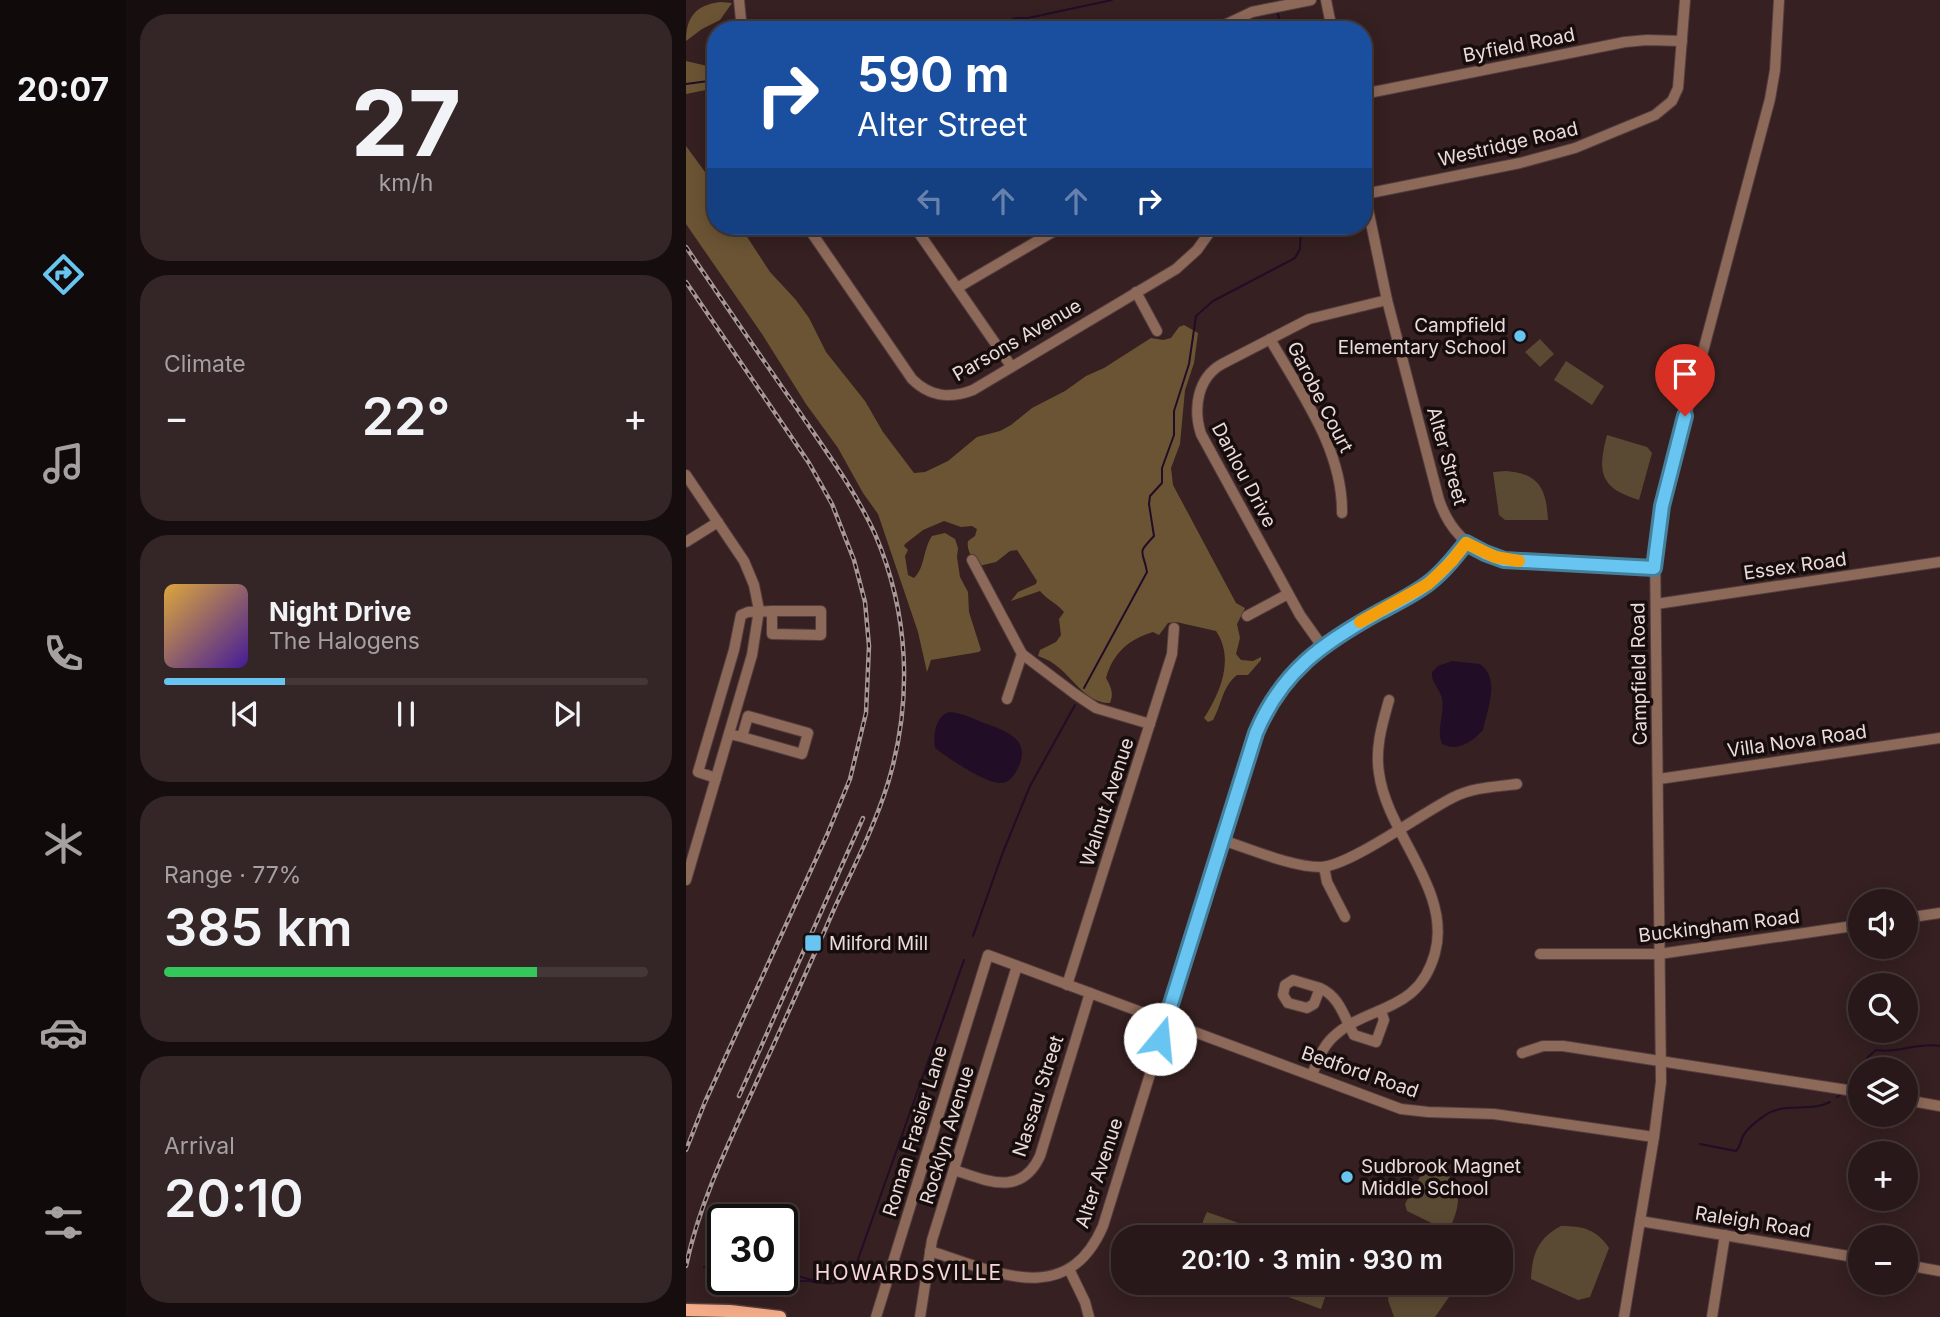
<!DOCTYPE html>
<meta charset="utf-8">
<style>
:root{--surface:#281819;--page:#342526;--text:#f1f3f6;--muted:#a5a0a2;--line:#443738;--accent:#68c4f0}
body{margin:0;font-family:Inter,sans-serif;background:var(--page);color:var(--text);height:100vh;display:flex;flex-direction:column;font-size:26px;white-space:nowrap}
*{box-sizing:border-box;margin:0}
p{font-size:23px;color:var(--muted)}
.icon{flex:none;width:38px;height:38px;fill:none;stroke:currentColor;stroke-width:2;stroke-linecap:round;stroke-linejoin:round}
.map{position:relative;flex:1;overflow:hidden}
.sheet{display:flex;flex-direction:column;gap:14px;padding:14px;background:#160d0e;width:560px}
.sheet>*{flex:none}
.guide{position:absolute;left:21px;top:21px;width:665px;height:214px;border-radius:28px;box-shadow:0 4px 18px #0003,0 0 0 2px var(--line);background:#1a4fa0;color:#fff;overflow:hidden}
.fabs{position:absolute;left:1162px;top:889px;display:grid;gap:14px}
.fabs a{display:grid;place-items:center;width:70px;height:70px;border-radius:50%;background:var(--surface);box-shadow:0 4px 18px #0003,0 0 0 2px var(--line);font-size:35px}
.speed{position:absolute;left:21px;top:1204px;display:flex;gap:14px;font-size:35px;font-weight:700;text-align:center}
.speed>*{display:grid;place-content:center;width:91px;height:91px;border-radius:50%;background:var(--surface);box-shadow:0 4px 18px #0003,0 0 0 2px var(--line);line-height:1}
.speed .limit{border:4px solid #111;border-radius:10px;background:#fff;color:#111}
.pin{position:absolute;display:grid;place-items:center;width:60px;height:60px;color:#fff;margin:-72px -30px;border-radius:50% 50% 50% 0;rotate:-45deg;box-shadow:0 0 7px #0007}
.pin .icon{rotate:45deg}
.me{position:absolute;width:77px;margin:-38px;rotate:17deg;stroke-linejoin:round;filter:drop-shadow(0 0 5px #0008)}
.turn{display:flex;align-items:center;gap:24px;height:147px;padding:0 35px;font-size:32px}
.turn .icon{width:91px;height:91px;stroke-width:2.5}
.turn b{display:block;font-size:49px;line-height:60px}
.lanes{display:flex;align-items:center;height:66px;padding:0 35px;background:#0003;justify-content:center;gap:35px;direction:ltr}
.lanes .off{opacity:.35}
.big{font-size:52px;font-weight:600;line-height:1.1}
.sheet .card{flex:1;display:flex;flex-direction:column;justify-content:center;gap:10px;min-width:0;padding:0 24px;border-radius:28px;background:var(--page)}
.sheet .dial{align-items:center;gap:0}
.dial b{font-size:91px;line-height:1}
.song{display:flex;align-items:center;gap:21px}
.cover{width:84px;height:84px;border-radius:10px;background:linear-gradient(135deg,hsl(40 70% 55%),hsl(260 70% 35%))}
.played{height:7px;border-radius:4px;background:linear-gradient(90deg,var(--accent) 25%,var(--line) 25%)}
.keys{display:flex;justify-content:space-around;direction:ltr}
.heat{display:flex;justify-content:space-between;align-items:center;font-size:38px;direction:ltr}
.charge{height:10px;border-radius:5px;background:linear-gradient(90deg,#34c759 77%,var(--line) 0)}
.trip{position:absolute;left:425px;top:1225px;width:402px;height:70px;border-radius:28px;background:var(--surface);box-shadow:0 4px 18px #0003,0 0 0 2px var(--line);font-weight:600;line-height:70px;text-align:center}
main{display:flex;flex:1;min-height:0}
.menu{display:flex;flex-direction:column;width:126px;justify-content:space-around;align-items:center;background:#100a0a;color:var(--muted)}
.menu .icon{width:49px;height:49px}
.menu .on{color:var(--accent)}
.menu b{font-size:32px;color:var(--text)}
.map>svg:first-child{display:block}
.green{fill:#5b4a33}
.forest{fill:#6b5434}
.water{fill:#220d27}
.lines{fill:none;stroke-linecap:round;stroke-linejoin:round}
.stream{stroke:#220d27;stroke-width:2}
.minor-casing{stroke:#533e3f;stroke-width:12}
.major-casing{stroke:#533e3f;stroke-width:15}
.minor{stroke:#8d6959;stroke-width:10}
.major{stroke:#f4ab88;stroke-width:12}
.rail-casing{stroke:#a99697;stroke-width:4.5}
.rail{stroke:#170d0d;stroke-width:2;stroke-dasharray:5;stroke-linecap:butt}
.route-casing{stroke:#447f9c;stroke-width:18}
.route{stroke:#68c4f0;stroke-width:12}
.slow{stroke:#f59e0b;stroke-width:12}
.poi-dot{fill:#68c4f0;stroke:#170d0d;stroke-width:2.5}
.labels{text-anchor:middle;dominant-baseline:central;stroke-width:7;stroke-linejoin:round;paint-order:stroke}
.street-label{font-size:19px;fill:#ebdbdb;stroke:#170d0d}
.poi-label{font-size:19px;fill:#ebdbdb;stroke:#170d0d;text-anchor:start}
.neighbourhood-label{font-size:21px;letter-spacing:2px;fill:#f7d7d8;stroke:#170d0d}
</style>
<main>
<nav class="menu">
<b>20:07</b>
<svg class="icon on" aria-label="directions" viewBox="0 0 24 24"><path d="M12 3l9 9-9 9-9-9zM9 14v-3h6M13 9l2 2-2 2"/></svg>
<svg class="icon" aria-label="music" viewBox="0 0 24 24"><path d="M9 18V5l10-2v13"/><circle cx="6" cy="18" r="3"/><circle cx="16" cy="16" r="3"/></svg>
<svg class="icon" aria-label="phone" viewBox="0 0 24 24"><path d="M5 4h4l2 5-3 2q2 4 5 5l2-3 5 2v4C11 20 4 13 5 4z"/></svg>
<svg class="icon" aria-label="climate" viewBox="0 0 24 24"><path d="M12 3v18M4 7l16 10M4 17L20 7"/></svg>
<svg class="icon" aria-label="car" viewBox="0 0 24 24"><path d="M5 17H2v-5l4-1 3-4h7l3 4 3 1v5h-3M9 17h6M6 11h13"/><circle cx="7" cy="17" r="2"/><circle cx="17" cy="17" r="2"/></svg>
<svg class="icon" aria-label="filters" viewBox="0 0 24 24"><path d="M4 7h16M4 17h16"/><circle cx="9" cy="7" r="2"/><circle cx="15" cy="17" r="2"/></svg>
</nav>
<section class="sheet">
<div class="card dial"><b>27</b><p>km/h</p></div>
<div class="card"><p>Climate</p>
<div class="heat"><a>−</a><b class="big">22°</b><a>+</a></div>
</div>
<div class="card">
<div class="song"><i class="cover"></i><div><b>Night Drive</b><p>The Halogens</p></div></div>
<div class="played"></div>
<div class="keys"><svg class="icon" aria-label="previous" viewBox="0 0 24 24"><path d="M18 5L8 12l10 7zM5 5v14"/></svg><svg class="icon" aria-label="pause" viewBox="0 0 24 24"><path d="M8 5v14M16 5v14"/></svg><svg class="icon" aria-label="next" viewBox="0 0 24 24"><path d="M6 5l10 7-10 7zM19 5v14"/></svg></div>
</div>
<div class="card"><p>Range · 77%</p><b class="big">385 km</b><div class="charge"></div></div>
<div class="card"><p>Arrival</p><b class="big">20:10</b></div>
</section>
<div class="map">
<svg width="1254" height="1317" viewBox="0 0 1254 1317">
<rect width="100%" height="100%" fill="#362021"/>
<g class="green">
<path d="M854,339l14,15 -14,13 -15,-15z"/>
<path d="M880,361l38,25 -12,19 -38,-25z"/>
<path d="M921,435l40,12 5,6 -13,47c-39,-12 -42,-27 -32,-65z"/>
<path d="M820,471c34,3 40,18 42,49h-43l-6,-5 -6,-43z"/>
<path d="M741,1164c35,11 38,36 21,67l-41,-20 -2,-7z"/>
<path d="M521,1212l43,15 3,10h-51l1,-16z"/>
<path d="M875,1226c22,0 35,3 48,22l-19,49 -12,3 -47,-21c1,-25 7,-41 30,-53z"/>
<path d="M589,1283h55l-9,26 -49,-18z"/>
<path d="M705,1283h55l3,14 -14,20h-41l-6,-17z"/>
</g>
<g class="forest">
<path d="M34,2l12,1 -12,17 -18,9 -16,12c0,-24 10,-36 34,-39z"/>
<path d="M0,61l30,7v20l-30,6z"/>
<path d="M0,146l30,41v39h24l30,46 26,28 13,18 17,34 39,49 18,31 31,41 11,-1 23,-11 29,-24 23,-6 11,-6 21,-17 33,-17 21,-15 18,-8 47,-30 12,2 8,-2 8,-11 5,-2 14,8 -4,30 -9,27 -5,54 -9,24 2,17 63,118 9,5 -8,16 3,14 -4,16 5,6 12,1 8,-4v3l-13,15h-11c-15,12 -15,29 -24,45l-5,2 -4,-4c16,-25 31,-59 12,-87l-40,-9 -8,1 -9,12 -6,-3c-24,7 -40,21 -47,46 5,9 8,15 4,25 -24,1 -39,-28 -56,-39 -5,-4 -11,-6 -16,-8l2,-6 16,-8 5,-7 -2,-16 5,-7c-7,-9 -17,-12 -24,-21l-29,10 7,-9 18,-8 1,-3 -20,-31 -7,1 -14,11 -17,4c-6,-6 -13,-16 -11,-25l7,-5 2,-7 -5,-3 -11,1 -17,-6 -21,9 -18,14 -1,2 4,4 -3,6 3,19 6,3c11,-10 9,-29 18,-42l13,-3 10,6 3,9 -1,9 3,20 8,15 1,20 12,38 -2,2 -48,8 -4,12 -9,-40 -40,-118 -15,-21 -25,-45 -32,-44 -44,-70 -76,-110z"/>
</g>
<g class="water">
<path d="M766,661l28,3c21,15 7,46 3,66 -11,12 -25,22 -41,14 -6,-15 3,-30 0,-46 -3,-10 -11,-16 -10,-26l6,-6z"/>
<path d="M263,712c13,1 23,6 35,11 23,8 49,17 33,47 -3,6 -8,13 -16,13 -15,1 -53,-25 -66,-35 -2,-13 0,-31 14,-36z"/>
</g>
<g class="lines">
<g class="stream">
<path d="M591,10l5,20"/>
<path d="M292,30l38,-12h12l84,-18"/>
<path d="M0,84l30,-4"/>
<path d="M398,688l63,-116c-4,-23 -11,-17 7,-36l-5,-32 1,-8 12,-13v-15l12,-33v-24l15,-47 7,-48 17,-15 82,-43 5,-9 1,-23"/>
<path d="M287,936l30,-84 27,-66 45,-81"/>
<path d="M1178,1069l4,-12 8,-7c21,4 41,-8 64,-4"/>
<path d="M1161,1083l13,-8"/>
<path d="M1151,1097l3,-2"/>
<path d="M1014,1144l36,7c5,-5 4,-9 7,-15 4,-8 14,-15 21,-20 20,-15 45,-3 66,-14"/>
<path d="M18,1267h19"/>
<path d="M96,1272l30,8"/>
<path d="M100,1287c29,-19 45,16 70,-22l108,-305"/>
</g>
<defs>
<g id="minor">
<path d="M53,0l3,30"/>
<path d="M640,0l6,30"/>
<path d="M528,30l38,-18 59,-12"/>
<path d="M677,94l262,-52 22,-2 35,1"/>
<path d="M677,185l24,115 52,200c21,61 68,61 123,63 31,2 61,3 92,5"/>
<path d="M679,194l155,-31 55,-15 80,-33 17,-14 6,-13 7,-88"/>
<path d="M121,226l105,153c18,18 38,20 61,11l203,-121 21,-19 17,-24"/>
<path d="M228,226l97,140"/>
<path d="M271,288l106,-62"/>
<path d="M450,292l21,39"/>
<path d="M584,339c30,53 73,110 72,174"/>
<path d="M0,475l58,86 10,24 5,25 -7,45 -66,225"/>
<path d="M0,542l32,-20"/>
<path d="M286,560l50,94 -15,45"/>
<path d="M970,604l284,-42"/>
<path d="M561,616l41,-22"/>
<path d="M636,646l-22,-31 -99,-181c-8,-25 -4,-56 21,-70l87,-45 78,-19"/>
<path d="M336,654l53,40 21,14 54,16"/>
<path d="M43,734l13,3 6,-21 60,17 -6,21 -60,-17"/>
<path d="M30,778l-18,-6 36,-122 7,-35 7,-3 24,-1v23l49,1v-24h-49"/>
<path d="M973,779l281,-41"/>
<path d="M536,840c29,9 69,27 99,27 29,-1 102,-55 133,-70 20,-10 42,-10 63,-13"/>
<path d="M638,867l3,15 18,35"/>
<path d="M1220,918l34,-5"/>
<path d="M854,954h119l201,-29"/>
<path d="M381,985l105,-331 2,-26"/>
<path d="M634,988l-27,-8 -8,5 -2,10 5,8 19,5 7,-4 6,-16c20,9 24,29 34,47l22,7 8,-22 -3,-9"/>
<path d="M836,1053l21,-7h20l297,46"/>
<path d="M626,1075c5,-13 10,-27 20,-37 36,-35 86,-23 103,-85 17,-63 -48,-119 -56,-180 -4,-25 3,-48 10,-73"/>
<path d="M1220,1100l34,6"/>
<path d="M268,1170c34,11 67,27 86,-14l50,-163"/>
<path d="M954,1221l220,37"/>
<path d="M244,1251c64,20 137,59 173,-25l147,-475c17,-49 46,-90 90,-117 29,-18 63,-31 90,-51 14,-12 25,-26 36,-40"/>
<path d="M1220,1265l34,6"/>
<path d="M383,1269l16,33 4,15"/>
<path d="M190,1317l112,-362 413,154 27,3 66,2 160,23"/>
<path d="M234,1317l12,-77 85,-274"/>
<path d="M938,1317l30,-180 7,-55 -6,-533 7,-43 108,-407 5,-29 4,-70"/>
<path d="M1026,1317l13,-82"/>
</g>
<path id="major" d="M0,1310l44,1 50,6"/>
</defs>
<use href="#minor" class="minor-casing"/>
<use href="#major" class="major-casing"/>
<use href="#minor" class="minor"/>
<use href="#major" class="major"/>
<defs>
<g id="rail">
<path d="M0,247c37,54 74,109 112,163 27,40 57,80 77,124 34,79 38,166 13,249 -13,42 -34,84 -53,124 -27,62 -55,124 -83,185 -26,57 -53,113 -66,174"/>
<path d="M0,282l123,181 23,41 22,56 11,42 4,44 -3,67 -16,66 -23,56 -122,267 -19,48"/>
<path d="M53,1096l124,-278"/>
</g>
</defs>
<use href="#rail" class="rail-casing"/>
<use href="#rail" class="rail"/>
</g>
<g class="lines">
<defs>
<path id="route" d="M474,1039l96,-306c26,-62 67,-90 123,-121 17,-9 36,-18 51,-30 14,-11 25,-25 36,-39l19,10 19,7 150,8 8,-62 23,-90"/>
</defs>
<use href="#route" class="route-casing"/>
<use href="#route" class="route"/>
<path class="slow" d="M674,622l68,-38 24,-23 14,-18 29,14 24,4"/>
</g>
<g class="poi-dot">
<circle cx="834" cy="336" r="7"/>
<rect x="118" y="934" width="18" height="18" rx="3.5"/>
<circle cx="661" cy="1177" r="7"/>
</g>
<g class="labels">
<g class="street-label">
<text transform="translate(833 45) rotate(-11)">Byfield Road</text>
<text transform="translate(822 144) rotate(-13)">Westridge Road</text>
<text transform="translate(331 340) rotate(-30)">Parsons Avenue</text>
<text transform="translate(634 397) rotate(63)">Garobe Court</text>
<text transform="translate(761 456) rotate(74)">Alter Street</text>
<text transform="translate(558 475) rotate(62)">Danlou Drive</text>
<text transform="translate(1109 566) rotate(-8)">Essex Road</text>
<text transform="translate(953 674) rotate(-91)">Campfield Road</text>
<text transform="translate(1111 741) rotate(-8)">Villa Nova Road</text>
<text transform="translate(421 802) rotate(-72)">Walnut Avenue</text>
<text transform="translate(1033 926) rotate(-7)">Buckingham Road</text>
<text transform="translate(674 1072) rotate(19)">Bedford Road</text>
<text transform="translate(352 1096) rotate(-72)">Nassau Street</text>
<text transform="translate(229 1131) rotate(-73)">Roman Frasier Lane</text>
<text transform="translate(261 1135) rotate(-73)">Rocklyn Avenue</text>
<text transform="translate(413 1173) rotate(-72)">Alter Avenue</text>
<text transform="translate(1067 1222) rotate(9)">Raleigh Road</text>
</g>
<g class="poi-label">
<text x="820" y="325" text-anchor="end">Campfield<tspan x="820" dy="22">Elementary School</tspan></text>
<text x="143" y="943">Milford Mill</text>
<text x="675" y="1166">Sudbrook Magnet<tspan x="675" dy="22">Middle School</tspan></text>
</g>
<g class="neighbourhood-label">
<text x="223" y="1272">HOWARDSVILLE</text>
</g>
</g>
</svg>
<div class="fabs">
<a><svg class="icon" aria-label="sound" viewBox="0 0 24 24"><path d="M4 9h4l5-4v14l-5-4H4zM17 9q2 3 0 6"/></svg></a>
<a><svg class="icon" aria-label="search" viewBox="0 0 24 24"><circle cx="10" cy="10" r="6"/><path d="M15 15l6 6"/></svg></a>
<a><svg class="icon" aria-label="layers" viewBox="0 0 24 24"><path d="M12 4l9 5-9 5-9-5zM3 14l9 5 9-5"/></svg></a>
<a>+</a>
<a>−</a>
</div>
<div class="speed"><div class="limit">30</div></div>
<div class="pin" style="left:999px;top:416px;background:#d93025"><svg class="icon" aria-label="arrive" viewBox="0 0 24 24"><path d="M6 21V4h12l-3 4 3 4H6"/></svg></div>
<svg class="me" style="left:474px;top:1039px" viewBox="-20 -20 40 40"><circle r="19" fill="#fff"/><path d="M0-13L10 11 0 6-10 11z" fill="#68c4f0"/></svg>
<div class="trip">20:10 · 3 min · 930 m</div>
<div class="guide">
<div class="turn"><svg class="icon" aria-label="right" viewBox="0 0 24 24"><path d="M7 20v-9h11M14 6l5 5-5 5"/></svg><div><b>590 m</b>Alter Street</div></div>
<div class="lanes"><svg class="icon off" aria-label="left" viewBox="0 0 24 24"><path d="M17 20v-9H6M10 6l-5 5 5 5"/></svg><svg class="icon off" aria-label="ahead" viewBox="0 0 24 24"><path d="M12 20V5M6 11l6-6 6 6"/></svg><svg class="icon off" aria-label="ahead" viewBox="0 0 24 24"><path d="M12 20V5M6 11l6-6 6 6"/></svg><svg class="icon" aria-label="right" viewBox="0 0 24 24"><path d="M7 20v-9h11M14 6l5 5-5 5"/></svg></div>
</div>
</div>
</main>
